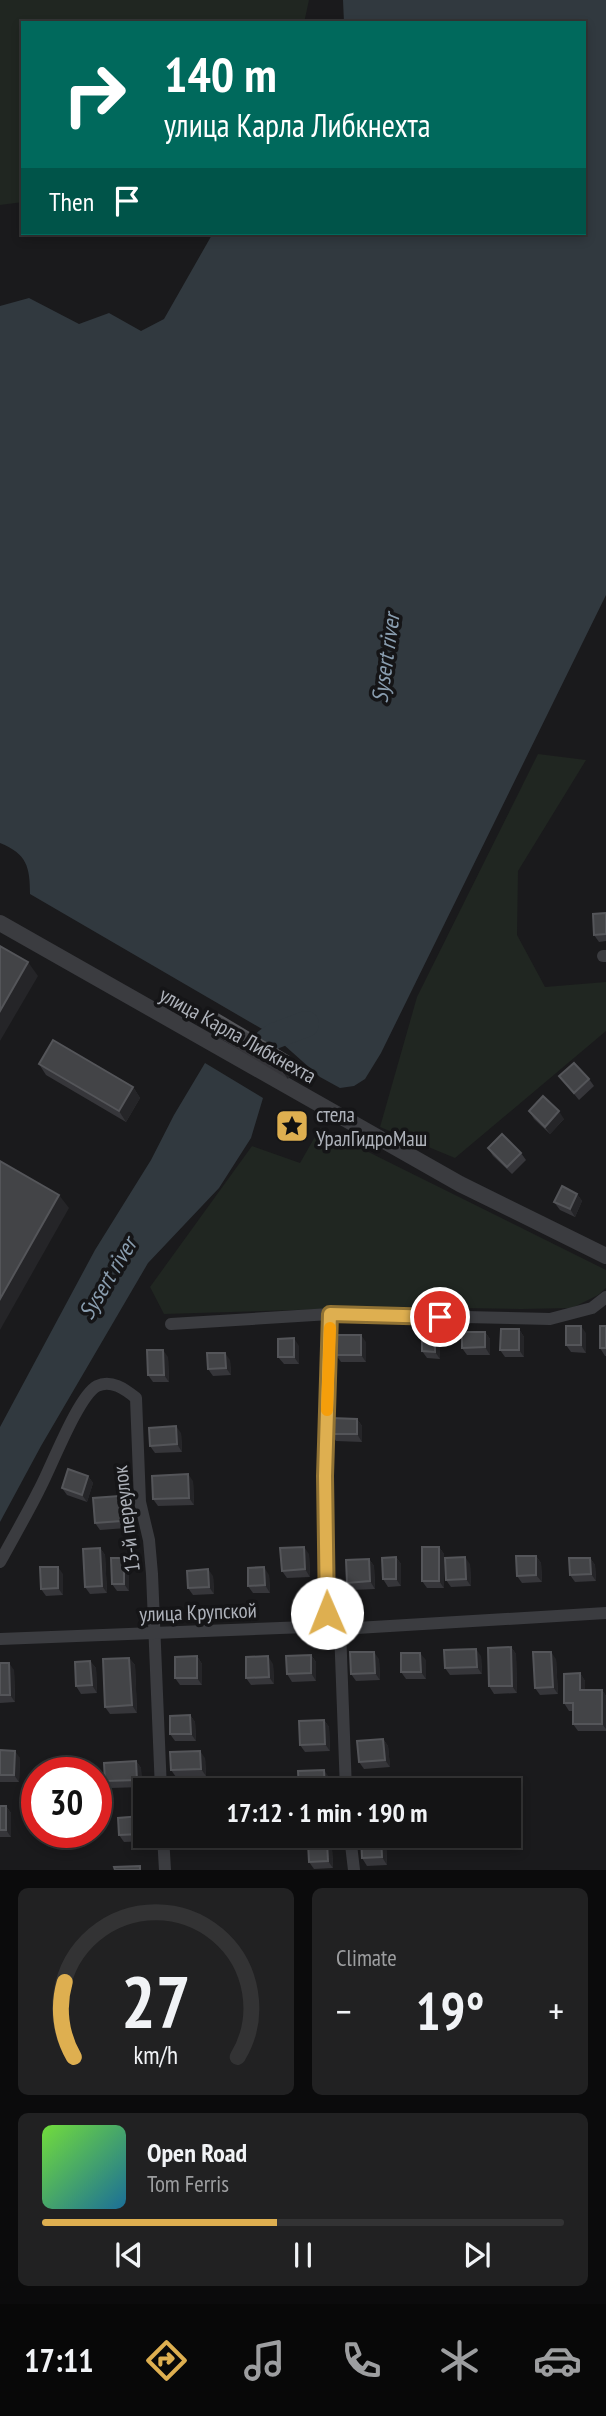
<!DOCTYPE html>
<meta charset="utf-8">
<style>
:root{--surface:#141415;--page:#212122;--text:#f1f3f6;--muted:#9d9ea0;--line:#333334;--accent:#deaf50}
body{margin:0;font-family:"PT Sans Narrow",sans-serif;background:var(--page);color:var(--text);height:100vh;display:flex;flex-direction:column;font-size:26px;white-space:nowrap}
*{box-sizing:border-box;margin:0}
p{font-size:23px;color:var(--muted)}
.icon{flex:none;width:38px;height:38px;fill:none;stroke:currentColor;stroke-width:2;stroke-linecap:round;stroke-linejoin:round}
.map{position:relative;height:1870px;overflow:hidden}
.drawer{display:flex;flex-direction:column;gap:18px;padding:18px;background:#0b0b0c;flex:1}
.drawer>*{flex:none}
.banner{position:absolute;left:21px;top:21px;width:565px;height:214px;border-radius:0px;box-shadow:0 4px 10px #0003,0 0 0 2px var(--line);background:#00695c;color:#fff;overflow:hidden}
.speed{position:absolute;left:21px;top:1757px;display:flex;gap:14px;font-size:35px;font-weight:700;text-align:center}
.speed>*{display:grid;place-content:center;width:91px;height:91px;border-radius:50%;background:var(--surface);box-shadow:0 4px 10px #0003,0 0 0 2px var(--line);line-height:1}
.speed .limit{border:10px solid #d22;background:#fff;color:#111}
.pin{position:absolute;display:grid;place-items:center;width:60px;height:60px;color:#fff;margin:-30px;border:4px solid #fff;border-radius:50%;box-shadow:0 2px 7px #0007}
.me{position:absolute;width:77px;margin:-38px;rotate:359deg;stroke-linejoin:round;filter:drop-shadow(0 0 5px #0008)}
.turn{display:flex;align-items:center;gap:24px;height:147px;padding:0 28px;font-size:32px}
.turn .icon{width:91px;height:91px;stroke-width:2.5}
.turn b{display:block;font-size:49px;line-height:60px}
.then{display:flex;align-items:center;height:66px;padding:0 28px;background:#0003;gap:14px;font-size:26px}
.big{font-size:52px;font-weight:800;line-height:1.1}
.drawer .card{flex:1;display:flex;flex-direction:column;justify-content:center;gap:10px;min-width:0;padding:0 24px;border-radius:10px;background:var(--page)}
.drawer .dial{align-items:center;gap:0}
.dial svg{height:182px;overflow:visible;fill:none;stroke:var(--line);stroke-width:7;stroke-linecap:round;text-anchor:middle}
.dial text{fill:var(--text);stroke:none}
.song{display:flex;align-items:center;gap:21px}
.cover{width:84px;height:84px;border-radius:10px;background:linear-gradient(135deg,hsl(100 70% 55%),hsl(200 70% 35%))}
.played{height:7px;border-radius:4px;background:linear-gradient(90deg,var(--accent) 45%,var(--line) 45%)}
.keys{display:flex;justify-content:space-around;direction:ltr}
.heat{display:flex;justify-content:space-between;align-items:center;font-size:38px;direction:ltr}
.drawer .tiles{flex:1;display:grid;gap:18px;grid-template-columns:1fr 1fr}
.card:last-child{grid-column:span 2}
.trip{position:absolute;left:133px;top:1778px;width:388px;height:70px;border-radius:0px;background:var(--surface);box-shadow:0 4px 10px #0003,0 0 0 2px var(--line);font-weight:800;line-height:70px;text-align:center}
.menu{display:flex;height:112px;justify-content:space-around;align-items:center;background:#080808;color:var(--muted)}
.menu .icon{width:49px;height:49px}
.menu .selected{color:var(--accent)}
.menu b{font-size:32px;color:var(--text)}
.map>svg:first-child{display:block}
.green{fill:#202621}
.water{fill:#31393f}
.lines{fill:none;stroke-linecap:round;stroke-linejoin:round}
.river{stroke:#31393f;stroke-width:26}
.minor{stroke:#3b3c40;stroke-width:12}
.tertiary{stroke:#3b3c40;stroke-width:16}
.wall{fill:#36363a}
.shaded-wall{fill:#252528}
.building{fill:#434447;stroke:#545559;stroke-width:2}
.route-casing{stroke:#907234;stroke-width:18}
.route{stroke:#deaf50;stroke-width:12}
.slow{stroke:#f59e0b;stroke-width:12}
.labels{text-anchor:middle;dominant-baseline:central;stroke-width:7;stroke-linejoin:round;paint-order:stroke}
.street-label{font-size:21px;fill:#aeb2ba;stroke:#151517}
.poi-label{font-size:21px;fill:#aeb2ba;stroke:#151517;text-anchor:start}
.water-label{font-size:23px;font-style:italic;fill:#8a9eb0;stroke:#151517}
</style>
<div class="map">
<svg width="606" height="1870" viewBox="0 0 606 1870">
<rect width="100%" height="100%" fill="#1a1a1c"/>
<g class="green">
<path d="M0,0h309l-5,23h-281v179l-23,3z"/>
<path d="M538,754l48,6 -68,111 -1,64 28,52 61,-5v49l-151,127 -75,-31 37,-130z"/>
<path d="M320,1128l286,142v18l-8,7 -26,13 -51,1 -131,-2 -226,7 -14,-27 102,-141 48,17z"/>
</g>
<g class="water">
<path d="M343,0h263v595l-225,458 -16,26 -11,7 -14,2 -20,-11 -46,-41 -244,-142c0,-27 -3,-40 -30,-51v-537l29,-8 50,26 30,-11 32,18 23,-12 49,-86h371v-210h-240z"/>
<path d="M205,1063l58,35 -12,40 -32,50 -71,75 -107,183 -41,76v-95l95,-177 56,-90 23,-45z"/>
</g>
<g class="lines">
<path class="river" d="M267,1041l7,-5 32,-12"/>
<g class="minor">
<path d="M603,956h3"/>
<path d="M330,1314l-5,162 2,137 5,13"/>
<path d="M171,1324l159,-10 220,5 42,-11 14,-11"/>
<path d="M0,1562c13,-24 27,-48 39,-72 12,-22 39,-94 58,-104 14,-7 28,3 39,12l4,104 9,38 3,34 9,216"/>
<path d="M340,1629l6,161"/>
<path d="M0,1639l332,-13 8,3 266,-16"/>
<path d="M163,1836l2,34"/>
<path d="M350,1836l4,34"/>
</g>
<path class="tertiary" d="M0,923l460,261 146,72"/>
</g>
<g class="wall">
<path d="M606,913v28l-7,1 -5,-7z"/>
<path d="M209,1026l86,40 -7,13 -72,-43z"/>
<path d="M39,1064l94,23 7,11 -14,24 -80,-47z"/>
<path d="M559,1076l30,3 5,7 -15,14z"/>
<path d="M529,1111l35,8 -14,15 -16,-15z"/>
<path d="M488,1148l33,5 5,7 -14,14 -19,-18z"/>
<path d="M577,1194l5,7 -7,16 -15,-7 -6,-8z"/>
<path d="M606,1326v30h-1l-5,-8z"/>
<path d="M519,1329l5,8v20h-19l-5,-7z"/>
<path d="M485,1332l5,7v16h-23l-5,-7z"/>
<path d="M586,1333v20l-15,-1 -5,-7z"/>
<path d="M435,1334l5,7v18l-13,-1 -5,-7z"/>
<path d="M366,1342v20h-25l-5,-7z"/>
<path d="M299,1346v18h-15l-6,-7z"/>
<path d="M168,1357l1,25h-16l-5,-7z"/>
<path d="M230,1360l1,15 -18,1 -5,-7z"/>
<path d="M357,1419l5,7v16l-26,-1 -5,-7z"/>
<path d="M181,1433l1,19 -27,1 -5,-7z"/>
<path d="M88,1476l5,7 -6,19 -20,-7 -5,-7z"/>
<path d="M193,1481l1,24 -36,1 -5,-7z"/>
<path d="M124,1504l2,24 -26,2 -5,-7z"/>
<path d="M439,1547l5,7v34h-17l-5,-7z"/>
<path d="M100,1548l5,7 2,38 -17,1 -5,-7z"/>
<path d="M309,1554l1,23 -23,1 -5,-7z"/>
<path d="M536,1556l5,7 1,19 -20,1 -5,-7z"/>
<path d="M396,1557l5,7v22l-13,1 -5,-8z"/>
<path d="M590,1558l5,7 1,16 -21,1 -5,-7z"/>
<path d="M369,1559l5,7 1,23 -23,1 -5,-7z"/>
<path d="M470,1564l1,22 -20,1 -5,-7z"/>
<path d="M129,1565v26h-12l-5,-7z"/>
<path d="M63,1574v21l-17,1 -5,-7z"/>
<path d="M269,1575l1,18h-17l-5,-7z"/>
<path d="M213,1576l1,18 -21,1 -5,-7z"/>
<path d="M511,1647l5,7 1,39 -23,1 -5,-8z"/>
<path d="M311,1655l5,7v19l-24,1 -5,-8z"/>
<path d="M197,1656l5,8v21h-22l-5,-7z"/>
<path d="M481,1656l1,18 -32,1 -5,-7z"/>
<path d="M129,1658l6,7 2,48 -27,1 -5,-7z"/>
<path d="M379,1659l1,21 -24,1 -5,-7z"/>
<path d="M556,1659l2,35 -18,1 -5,-7z"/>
<path d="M426,1660v19h-20l-5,-7z"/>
<path d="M90,1661l6,7 1,25 -16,1 -5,-8z"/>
<path d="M0,1663l14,7 1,32 -15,1z"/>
<path d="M273,1664l1,20 -23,1 -5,-7z"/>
<path d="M580,1673l5,8v9h17l4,6v35h-28l-5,-7v-13h-4l-5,-8z"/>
<path d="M190,1715l5,7 1,19h-21l-5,-7z"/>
<path d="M324,1720l5,7 1,24 -25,1 -5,-7z"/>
<path d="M383,1739l5,7 2,21 -26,2 -5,-7z"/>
<path d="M0,1750l20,8 -1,24h-19z"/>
<path d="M205,1758l1,18 -30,1 -5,-7z"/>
<path d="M136,1761l5,7 1,19 -32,1 -5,-7z"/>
<path d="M0,1806h6l5,7v24h-11z"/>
<path d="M141,1816l6,25 -23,1 -5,-7z"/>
<path d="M50,1832h29v11h-24l-5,-7z"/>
<path d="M172,1836h25v6h-21z"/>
<path d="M361,1836h21l4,5 1,24 -20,1 -5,-8z"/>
<path d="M332,1849l1,19 -19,1 -5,-7z"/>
</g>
<g class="shaded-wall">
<path d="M28,962l10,14 -38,65v-30z"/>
<path d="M288,1056l7,10 -7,13 -8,-11z"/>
<path d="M133,1087l7,11 -14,24 -7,-11z"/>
<path d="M559,1111l5,8 -14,15 -5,-7z"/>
<path d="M577,1194l5,7 -7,16 -5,-8z"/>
<path d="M59,1195l10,13 -69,122v-31z"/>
<path d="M581,1326l5,7v20l-5,-8z"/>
<path d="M519,1329l5,8v20l-5,-7z"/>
<path d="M485,1332l5,7v16l-5,-8z"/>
<path d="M435,1334l5,7v18l-5,-7z"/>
<path d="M361,1335l5,7v20l-5,-7z"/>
<path d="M294,1338l5,8v18l-5,-7z"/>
<path d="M163,1350l5,7 1,25 -5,-7z"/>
<path d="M225,1353l5,7 1,15 -5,-7z"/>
<path d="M357,1419l5,7v16l-5,-8z"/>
<path d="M176,1426l5,7 1,19 -5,-8z"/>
<path d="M188,1474l5,7 1,24 -5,-7z"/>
<path d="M88,1476l5,7 -6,19 -5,-7z"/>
<path d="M119,1496l5,8 2,24 -5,-7z"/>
<path d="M304,1547l5,7 1,23 -5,-8z"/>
<path d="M439,1547l5,7v34l-5,-7z"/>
<path d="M100,1548l5,7 2,38 -5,-7z"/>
<path d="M536,1556l5,7 1,19 -6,-7z"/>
<path d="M396,1557l5,7v22l-5,-7z"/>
<path d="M465,1557l5,7 1,22 -5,-7z"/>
<path d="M124,1558l5,7v26l-5,-7z"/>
<path d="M590,1558l5,7 1,16 -5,-7z"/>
<path d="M369,1559l5,7 1,23 -5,-8z"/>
<path d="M58,1567l5,7v21l-5,-7z"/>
<path d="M264,1567l5,8 1,18 -5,-8z"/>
<path d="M208,1569l5,7 1,18 -5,-7z"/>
<path d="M511,1647l5,7 1,39 -5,-7z"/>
<path d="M476,1649l5,7 1,18 -5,-7z"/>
<path d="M374,1652l5,7 1,21 -5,-7z"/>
<path d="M551,1652l5,7 2,35 -5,-7z"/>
<path d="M420,1653l6,7v19l-5,-7z"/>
<path d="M311,1655l5,7v19l-5,-8z"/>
<path d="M197,1656l5,8v21l-5,-7z"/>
<path d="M268,1656l5,8 1,20 -5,-7z"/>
<path d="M129,1658l6,7 2,48 -5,-8z"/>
<path d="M90,1661l6,7 1,25 -5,-8z"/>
<path d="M9,1663l5,7 1,32 -5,-7z"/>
<path d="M580,1673l5,8v16l-5,-7z"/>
<path d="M602,1690l4,6v33l-4,-5z"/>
<path d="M190,1715l5,7 1,19 -5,-7z"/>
<path d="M324,1720l5,7 1,24 -5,-7z"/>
<path d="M383,1739l5,7 2,21 -5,-7z"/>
<path d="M15,1751l5,7 -1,24 -5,-7z"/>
<path d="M200,1751l5,7 1,18 -5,-7z"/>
<path d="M136,1761l5,7 1,19 -5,-7z"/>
<path d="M324,1770l5,7 1,13h-4l-1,-1z"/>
<path d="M6,1806l5,7v24l-5,-7z"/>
<path d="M141,1816l4,7v13h1l1,5 -6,-7z"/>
<path d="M74,1832h5v11l-5,-8z"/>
<path d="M381,1836h1l4,5 1,24 -5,-8z"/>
<path d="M327,1842l5,7 1,19 -5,-7z"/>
</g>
<g class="building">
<path d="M606,913v21l-12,1 -1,-21z"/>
<path d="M0,946l28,16 -28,49z"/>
<path d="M216,1013l72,43 -8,12 -71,-42z"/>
<path d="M53,1040l80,47 -14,24 -80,-47z"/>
<path d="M574,1063l15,16 -15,14 -15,-17z"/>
<path d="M543,1096l16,15 -14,16 -16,-16z"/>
<path d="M502,1134l19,19 -14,14 -19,-19z"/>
<path d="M0,1161l59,34 -59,104z"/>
<path d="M562,1186l15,8 -7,15 -16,-7z"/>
<rect x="566" y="1326" width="15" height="19"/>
<rect x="600" y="1326" width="6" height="22"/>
<path d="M501,1329h18v21h-19z"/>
<path d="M462,1332h23v15l-23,1z"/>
<path d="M422,1333l13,1v18l-13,-1z"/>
<rect x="336" y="1335" width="25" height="20"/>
<path d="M294,1338v19h-16v-18z"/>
<path d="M147,1350h16l1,25h-16z"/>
<path d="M207,1353h18l1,15 -18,1z"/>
<path d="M331,1418l26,1v15h-26z"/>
<path d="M176,1426l1,18 -27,2 -1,-18z"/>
<path d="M68,1469l20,7 -6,19 -20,-7z"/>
<path d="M188,1474l1,24 -36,1 -1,-23z"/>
<path d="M119,1496l2,25 -26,2 -2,-25z"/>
<path d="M304,1547l1,22 -23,2 -2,-23z"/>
<rect x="422" y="1547" width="17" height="34"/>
<path d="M100,1548l2,38 -17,1 -2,-38z"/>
<path d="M516,1556h20v19l-19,1z"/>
<path d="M396,1557v22h-13l-1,-21z"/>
<path d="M465,1557l1,22 -20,1 -1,-22z"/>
<path d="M111,1558h13v26h-12z"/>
<path d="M569,1558h21l1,16 -21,1z"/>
<path d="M369,1559l1,22 -23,2 -1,-23z"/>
<path d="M40,1567h18v21l-17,1z"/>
<path d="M264,1567l1,18 -17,1v-18z"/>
<path d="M208,1569l1,18 -21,1 -1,-17z"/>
<path d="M511,1647l1,39h-23l-1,-38z"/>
<path d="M476,1649l1,18 -32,1 -1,-18z"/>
<path d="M350,1652h24l1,21 -24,1z"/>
<path d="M533,1652h18l2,35 -18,1z"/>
<path d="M401,1653h19l1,19h-20z"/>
<path d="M311,1655v18l-24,1 -1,-18z"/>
<path d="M197,1656v22h-22v-21z"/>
<path d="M268,1656l1,21 -23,1v-21z"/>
<path d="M129,1658l3,47 -27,2 -2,-48z"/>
<path d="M90,1661l2,24 -16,1 -1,-24z"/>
<path d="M0,1663h9l1,32h-10z"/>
<path d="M580,1673v17h22v34h-29v-21h-9v-29z"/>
<path d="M190,1715l1,19h-21v-18z"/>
<path d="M324,1720l1,24 -25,1 -1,-24z"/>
<path d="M383,1739l2,21 -26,2 -2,-21z"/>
<path d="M0,1750l15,1 -1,24h-14z"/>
<path d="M200,1751l1,18 -30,1 -1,-18z"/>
<path d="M136,1761l1,19 -32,1 -1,-18z"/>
<path d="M324,1770l1,19 -26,1 -1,-19z"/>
<path d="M392,1787v3h-30v-1z"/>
<rect x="0" y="1806" width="6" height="24"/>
<path d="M141,1816v18l-22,1 -1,-17z"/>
<path d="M50,1832h24v3l-24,1z"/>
<path d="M361,1836h20l1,21 -20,1z"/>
<path d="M327,1842l1,19 -19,1 -1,-19z"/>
<path d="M140,1866v4h-25l-1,-3z"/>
</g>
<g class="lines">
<defs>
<path id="route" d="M327,1613l-2,-137 5,-162 110,3"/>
</defs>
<use href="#route" class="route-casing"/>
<use href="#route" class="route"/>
<path class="slow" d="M327,1410l3,-82"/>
</g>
<defs>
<symbol id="sight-square" viewBox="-11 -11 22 22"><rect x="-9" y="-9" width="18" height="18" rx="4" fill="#deaf50" stroke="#151517"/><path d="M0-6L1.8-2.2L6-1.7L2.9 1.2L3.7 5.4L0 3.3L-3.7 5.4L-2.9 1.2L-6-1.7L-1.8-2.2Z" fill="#111"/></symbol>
</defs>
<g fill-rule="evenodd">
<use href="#sight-square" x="273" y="1107" width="38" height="38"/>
</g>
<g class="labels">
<g class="street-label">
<text transform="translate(238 1035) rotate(29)">улица Карла Либкнехта</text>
<text transform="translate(126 1519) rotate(-97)">13-й переулок</text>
<text transform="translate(198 1612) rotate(-2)">улица Крупской</text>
</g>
<g class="poi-label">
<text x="316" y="1114">стела<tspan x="316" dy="24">УралГидроМаш</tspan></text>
</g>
<g class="water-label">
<text transform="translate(385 658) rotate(-82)">Sysert river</text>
<text transform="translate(107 1278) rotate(-59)">Sysert river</text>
</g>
</g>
</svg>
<div class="speed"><div class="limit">30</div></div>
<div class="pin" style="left:440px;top:1317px;background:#d93025"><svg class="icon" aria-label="arrive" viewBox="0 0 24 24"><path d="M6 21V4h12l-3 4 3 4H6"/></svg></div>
<svg class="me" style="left:327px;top:1613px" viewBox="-20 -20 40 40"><circle r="19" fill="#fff"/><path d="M0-13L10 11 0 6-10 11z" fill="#deaf50"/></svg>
<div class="trip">17:12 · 1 min · 190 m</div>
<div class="banner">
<div class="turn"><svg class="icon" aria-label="right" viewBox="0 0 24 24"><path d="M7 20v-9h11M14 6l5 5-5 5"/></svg><div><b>140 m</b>улица Карла Либкнехта</div></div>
<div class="then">Then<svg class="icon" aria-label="arrive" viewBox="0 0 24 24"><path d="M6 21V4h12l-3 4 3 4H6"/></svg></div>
</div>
</div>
<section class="drawer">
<div class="tiles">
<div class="card dial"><svg viewBox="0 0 100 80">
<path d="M14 69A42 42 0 1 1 86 69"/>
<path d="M14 69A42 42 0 0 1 10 36" stroke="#deaf50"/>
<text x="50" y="56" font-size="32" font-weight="700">27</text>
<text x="50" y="72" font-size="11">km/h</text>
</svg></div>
<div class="card"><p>Climate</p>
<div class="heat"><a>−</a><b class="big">19°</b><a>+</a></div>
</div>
<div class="card">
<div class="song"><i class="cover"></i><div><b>Open Road</b><p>Tom Ferris</p></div></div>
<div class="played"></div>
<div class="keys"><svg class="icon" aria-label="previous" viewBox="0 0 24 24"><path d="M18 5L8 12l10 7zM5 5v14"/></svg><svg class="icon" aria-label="pause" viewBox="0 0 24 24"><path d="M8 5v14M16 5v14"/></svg><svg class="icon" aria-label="next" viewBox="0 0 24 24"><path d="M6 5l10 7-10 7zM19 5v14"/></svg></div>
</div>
</div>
</section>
<nav class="menu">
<b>17:11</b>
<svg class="icon selected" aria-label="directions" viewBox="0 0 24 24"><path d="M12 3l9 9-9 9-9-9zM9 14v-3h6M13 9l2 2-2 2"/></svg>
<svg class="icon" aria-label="music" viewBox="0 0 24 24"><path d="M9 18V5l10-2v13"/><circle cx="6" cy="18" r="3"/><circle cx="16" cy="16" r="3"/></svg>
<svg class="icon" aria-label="phone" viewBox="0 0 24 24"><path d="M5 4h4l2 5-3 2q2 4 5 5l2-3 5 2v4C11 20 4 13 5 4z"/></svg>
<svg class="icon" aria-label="climate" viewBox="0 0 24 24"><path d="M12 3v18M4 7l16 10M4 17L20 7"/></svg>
<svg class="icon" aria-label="car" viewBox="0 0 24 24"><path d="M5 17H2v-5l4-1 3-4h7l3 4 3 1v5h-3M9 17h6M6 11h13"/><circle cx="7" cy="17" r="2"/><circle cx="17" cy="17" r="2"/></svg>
</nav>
